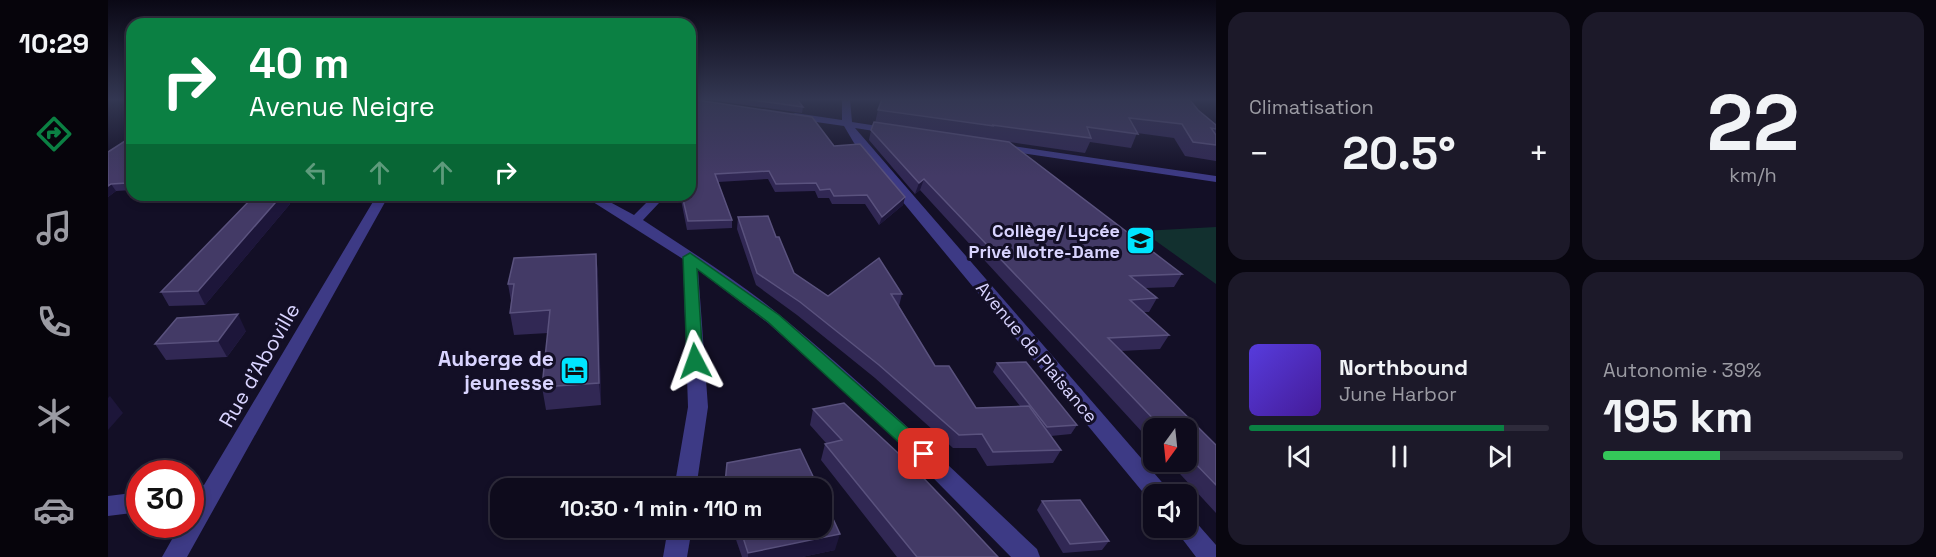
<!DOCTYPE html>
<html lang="fr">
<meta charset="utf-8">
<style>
:root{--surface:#0e0b1c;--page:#1c1929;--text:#f1f3f6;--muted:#9b9ba3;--line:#2e2b3b;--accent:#0b8043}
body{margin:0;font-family:"Space Grotesk",sans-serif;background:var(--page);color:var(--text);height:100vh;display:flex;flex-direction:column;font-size:22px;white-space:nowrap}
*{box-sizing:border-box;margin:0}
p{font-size:20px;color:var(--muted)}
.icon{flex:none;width:33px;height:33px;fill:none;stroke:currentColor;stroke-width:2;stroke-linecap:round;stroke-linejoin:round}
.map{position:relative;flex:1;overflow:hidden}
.panel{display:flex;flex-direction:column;gap:12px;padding:12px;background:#08060f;width:720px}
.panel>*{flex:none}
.hud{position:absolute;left:18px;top:18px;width:570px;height:183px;border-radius:18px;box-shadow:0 3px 9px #0003,0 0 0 2px var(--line);background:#0b8043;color:#fff;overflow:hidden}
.needle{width:39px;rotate:195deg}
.tools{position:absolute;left:1035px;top:418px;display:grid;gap:12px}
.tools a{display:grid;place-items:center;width:54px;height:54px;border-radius:12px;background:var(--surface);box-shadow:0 3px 9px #0003,0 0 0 2px var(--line);font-size:30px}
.speed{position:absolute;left:18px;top:460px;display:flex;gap:12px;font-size:30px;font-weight:700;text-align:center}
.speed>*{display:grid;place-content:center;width:78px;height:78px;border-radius:50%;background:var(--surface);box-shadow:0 3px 9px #0003,0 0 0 2px var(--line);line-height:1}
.speed .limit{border:9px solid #d22;background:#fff;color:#111}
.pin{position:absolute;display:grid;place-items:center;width:51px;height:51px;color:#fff;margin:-26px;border-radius:12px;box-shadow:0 3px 9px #0006}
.me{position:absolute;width:66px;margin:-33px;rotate:356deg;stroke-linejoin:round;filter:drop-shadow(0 0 4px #0008)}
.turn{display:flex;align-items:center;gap:21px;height:126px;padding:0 24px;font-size:27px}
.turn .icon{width:78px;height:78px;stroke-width:2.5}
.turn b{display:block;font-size:42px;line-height:51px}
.lanes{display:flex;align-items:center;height:57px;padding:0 24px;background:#0003;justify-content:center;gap:30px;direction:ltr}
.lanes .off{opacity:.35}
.big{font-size:45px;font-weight:700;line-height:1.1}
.panel .tile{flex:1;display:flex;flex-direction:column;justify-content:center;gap:9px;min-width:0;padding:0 21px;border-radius:18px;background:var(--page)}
.panel .dial{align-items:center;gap:0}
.dial b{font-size:78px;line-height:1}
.song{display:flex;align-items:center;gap:18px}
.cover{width:72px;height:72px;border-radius:9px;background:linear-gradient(135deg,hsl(250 70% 55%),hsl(260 70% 35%))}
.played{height:6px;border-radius:3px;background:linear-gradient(90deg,var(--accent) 85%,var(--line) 85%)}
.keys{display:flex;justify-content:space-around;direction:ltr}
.heat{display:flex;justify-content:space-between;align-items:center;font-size:33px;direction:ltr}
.charge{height:9px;border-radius:4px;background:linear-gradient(90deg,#34c759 39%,var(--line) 0)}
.panel .tiles{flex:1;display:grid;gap:12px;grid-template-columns:repeat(2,1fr)}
.trip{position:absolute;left:382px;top:478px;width:342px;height:60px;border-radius:18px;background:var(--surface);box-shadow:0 3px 9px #0003,0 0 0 2px var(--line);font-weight:700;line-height:60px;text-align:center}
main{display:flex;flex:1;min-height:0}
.menu{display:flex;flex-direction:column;width:108px;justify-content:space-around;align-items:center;background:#06040b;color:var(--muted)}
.menu .icon{width:42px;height:42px}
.menu .active{color:var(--accent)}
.menu b{font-size:27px;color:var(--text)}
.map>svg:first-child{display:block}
.green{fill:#12302f}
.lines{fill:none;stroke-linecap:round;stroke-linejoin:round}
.minor{fill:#3d3a85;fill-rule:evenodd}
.wall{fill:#312854}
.shaded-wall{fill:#1d163a}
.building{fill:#433a66;stroke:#5a527e;stroke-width:1.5}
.route{fill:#0b8043;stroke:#07532c;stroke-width:1.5}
.labels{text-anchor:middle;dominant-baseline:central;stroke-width:6;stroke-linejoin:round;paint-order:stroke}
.poi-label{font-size:18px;font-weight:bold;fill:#d9d4ff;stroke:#130f26;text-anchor:end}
.street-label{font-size:18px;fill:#d9d4ff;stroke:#130f26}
.near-poi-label{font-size:21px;font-weight:bold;fill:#d9d4ff;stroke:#130f26;text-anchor:end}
.near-street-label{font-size:21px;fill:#d9d4ff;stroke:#130f26}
</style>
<main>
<nav class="menu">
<b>10:29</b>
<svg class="icon active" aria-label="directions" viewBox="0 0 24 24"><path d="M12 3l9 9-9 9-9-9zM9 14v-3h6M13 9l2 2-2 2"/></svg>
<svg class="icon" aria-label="music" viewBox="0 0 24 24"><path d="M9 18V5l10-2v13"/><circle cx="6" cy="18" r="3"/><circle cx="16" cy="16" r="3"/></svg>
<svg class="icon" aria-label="phone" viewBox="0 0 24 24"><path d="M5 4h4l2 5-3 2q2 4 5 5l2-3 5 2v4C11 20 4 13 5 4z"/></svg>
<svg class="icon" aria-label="climate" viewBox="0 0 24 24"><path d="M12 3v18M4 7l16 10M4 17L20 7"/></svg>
<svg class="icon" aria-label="car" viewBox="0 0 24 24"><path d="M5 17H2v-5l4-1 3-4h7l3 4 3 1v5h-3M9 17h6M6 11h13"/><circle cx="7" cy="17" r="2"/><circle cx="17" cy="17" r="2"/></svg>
</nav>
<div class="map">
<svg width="1108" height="557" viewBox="0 0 1108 557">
<rect width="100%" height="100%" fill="#130f26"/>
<path class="green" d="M1108,227v57l-74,-53z"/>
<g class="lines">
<g class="minor">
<path d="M734,99h8l2,23 45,7v4l-4,1 -38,-6 312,360 3,7h-16v8l-3,-1 -297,-359 -10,-17 -49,-7 -5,-3 5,-3 47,7z"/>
<path d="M891,144l217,32v6l-221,-33 -1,-2z"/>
<path d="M269,195h12l-202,362h-25l18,-32h10v-39l14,-1z"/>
<path d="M474,195h15l37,20 13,-13 -1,-7h12l1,8 -16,17c47,31 95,61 138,96 89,73 172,154 256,233l3,8h-29l-126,-128 -117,-106 -70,-53 10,137 -12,82h-22l14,-82 -5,-148z"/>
<path d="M32,492v20l-32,4v-20z"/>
<path d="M1078,517l8,3 22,25v12h-20l-22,-29h12z"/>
<path d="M560,528h24l-5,29h-24z"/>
</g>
</g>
<g class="wall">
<path d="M582,99l144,47 71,51 -2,8 -24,20 -14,-21h-33l-3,-6h-11l-3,-7 -40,1 -7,-13 -50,3 14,38v8l-45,2 -7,-35h10z"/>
<path d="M595,99h94l6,8 -1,6z"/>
<path d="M770,110h320l18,15v36l-31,-5 -11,-18 -37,-5 -6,15 -41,-6 -5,11 -96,-14 193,135 -8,13 -29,1 12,10 -8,14h-6l26,23 -9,14 -39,2 95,94v68l-47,-51h17v-33h-32v16l-234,-255 -5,4 -46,-54 2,-10 4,-7z"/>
<path d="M24,139v51l-16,1 -8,6v-45z"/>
<path d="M147,195h84l-1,2 -51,1 3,6 -85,101 -36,1 -8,-14z"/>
<path d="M630,217l38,20 18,36 34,23 74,-2 -3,12 36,60 41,42 44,-2 -27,-34 4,-9 80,62 -6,9 -20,2 10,14 -8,13 -66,3 -11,-18h-23l-78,-70 -78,-63 -41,-30 -19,-56z"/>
<path d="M488,254l2,20 3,131 -55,5 -4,-23 6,-54 -34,2 -4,-22 1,-12 -3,-17z"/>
<path d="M138,331l-19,26 -61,3 -11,-16z"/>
<path d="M705,409l185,148h-101l-76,-97 4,-16 1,-1 -16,-18z"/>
<path d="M934,501l67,40 -7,9 -39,3 -26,-43z"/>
<path d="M624,528h90l13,22 -33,7h-60z"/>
</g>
<g class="shaded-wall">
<path d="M816,179l-4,11 -5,4 4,-11z"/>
<path d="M24,180v10l-1,1 -4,-8z"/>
<path d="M3,184l5,7 -8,6v-11z"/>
<path d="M174,195h4l4,9 -85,101 -7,-14z"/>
<path d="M797,197l-2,8 -24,20 3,-8z"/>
<path d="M488,254l2,20 3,131 -2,-22z"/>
<path d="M130,314l8,17 -19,26 -9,-16z"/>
<path d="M2,396l13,17 -15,17v-32z"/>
<path d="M732,534l-5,16 -33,7h-54v-4z"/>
</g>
<g class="building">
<path d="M582,99l122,18 22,29 26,-2 45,53 -23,20 -15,-22 -33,1 -4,-7 -10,1 -4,-7 -40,1 -7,-13 -54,3 17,46 -44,1 -6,-26h8z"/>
<path d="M637,99h52l6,8z"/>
<path d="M774,99h307l9,11 18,15v4l-5,-1 5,7v10l-23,-3 -11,-18 -53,-6 9,16 -51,-7 4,11 -99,-13 2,1 -116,-16z"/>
<path d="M766,122l135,20 173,132 -52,2 27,22 -27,2 39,35 -61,3 108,107v40l-30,-31v-25h-23l-239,-250 -5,4 -48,-53z"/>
<path d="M20,139h4v41l-5,3 -16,1 -3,2v-34z"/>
<path d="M147,195h27l-84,96 -37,1z"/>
<path d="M660,216l8,21h3l15,36 34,23 51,-38 23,36h-11l44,72h14l27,42 53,-2 32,44 -68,2 -11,-18 -23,1 -80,-70 -79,-63 -43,-29 -19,-56z"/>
<path d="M488,254l3,129 -57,4 8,-77 -40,3 4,-29h-6l6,-26z"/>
<path d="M130,314l-20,27 -63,3 22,-26z"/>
<path d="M918,362l51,63 -30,2 -50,-64z"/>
<path d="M736,403l67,62 46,48 41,44h-81l-92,-113 17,-4 -29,-31z"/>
<path d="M692,449l19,40h-92l-2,-5 2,-21z"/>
<path d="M714,495l18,39 -92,19 -8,-25h82z"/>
<path d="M972,500l29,41 -39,3 -28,-43z"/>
</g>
<linearGradient id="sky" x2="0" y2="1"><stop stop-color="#0a0815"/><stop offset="0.56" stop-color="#333752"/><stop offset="1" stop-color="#333752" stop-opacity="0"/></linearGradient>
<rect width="1108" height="177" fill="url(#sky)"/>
<path class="route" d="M582,253l89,62 151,133 3,6 -3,5 -6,3 -7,-3 -149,-137 -71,-53 6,92 -3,4h-11l-2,-4 -4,-104z"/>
<defs>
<symbol id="school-square" viewBox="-11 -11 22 22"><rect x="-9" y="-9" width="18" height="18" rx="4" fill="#00e5ff" stroke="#130f26"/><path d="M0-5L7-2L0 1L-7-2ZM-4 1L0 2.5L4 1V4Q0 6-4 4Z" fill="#111"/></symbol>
<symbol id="hotel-square" viewBox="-11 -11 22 22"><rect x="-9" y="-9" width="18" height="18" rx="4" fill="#00e5ff" stroke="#130f26"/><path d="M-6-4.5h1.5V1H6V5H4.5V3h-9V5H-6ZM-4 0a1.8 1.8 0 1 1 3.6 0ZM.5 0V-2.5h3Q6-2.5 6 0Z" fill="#111"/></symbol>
</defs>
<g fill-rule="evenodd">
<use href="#school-square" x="1016" y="224" width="33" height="33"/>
<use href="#hotel-square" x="450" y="354" width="33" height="33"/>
</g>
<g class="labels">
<g class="poi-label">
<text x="1012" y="230">Collège/ Lycée<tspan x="1012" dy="21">Privé Notre-Dame</tspan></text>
</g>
<g class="street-label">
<text transform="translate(929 352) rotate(50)">Avenue de Plaisance</text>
</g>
<g class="near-poi-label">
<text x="446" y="358">Auberge de<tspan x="446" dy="24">jeunesse</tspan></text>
</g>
<g class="near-street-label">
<text transform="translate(151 365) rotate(-60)">Rue d'Aboville</text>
</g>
</g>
</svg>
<div class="tools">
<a><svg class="needle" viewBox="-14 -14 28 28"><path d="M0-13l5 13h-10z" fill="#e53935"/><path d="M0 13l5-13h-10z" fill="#9b9ba3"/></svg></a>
<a><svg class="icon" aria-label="sound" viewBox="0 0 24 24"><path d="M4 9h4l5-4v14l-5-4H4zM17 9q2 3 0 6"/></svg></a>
</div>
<div class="speed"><div class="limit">30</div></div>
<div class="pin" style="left:816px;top:454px;background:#d93025"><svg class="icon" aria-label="arrive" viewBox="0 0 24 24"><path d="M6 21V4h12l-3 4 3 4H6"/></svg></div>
<svg class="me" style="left:587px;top:361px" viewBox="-20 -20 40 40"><path d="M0-17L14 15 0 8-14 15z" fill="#0b8043" stroke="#fff" stroke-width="4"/></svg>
<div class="trip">10:30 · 1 min · 110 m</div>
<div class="hud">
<div class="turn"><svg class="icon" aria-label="right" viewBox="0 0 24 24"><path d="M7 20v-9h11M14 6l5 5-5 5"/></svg><div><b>40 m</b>Avenue Neigre</div></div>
<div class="lanes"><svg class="icon off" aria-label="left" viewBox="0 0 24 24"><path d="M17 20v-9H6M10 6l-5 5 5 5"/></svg><svg class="icon off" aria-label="ahead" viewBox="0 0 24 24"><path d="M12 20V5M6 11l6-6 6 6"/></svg><svg class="icon off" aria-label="ahead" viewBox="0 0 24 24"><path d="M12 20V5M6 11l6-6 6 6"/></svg><svg class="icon" aria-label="right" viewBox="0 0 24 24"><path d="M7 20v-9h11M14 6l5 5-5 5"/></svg></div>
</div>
</div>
<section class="panel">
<div class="tiles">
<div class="tile"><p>Climatisation</p>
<div class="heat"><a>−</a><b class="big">20.5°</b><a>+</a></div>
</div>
<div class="tile dial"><b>22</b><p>km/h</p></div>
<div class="tile">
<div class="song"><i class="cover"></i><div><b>Northbound</b><p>June Harbor</p></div></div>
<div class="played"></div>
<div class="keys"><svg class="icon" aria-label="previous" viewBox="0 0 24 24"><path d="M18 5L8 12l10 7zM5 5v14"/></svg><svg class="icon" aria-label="pause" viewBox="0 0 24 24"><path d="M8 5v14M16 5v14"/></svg><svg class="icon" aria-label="next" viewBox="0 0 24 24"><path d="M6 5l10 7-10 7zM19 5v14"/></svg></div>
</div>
<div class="tile"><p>Autonomie · 39%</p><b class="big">195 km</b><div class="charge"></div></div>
</div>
</section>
</main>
